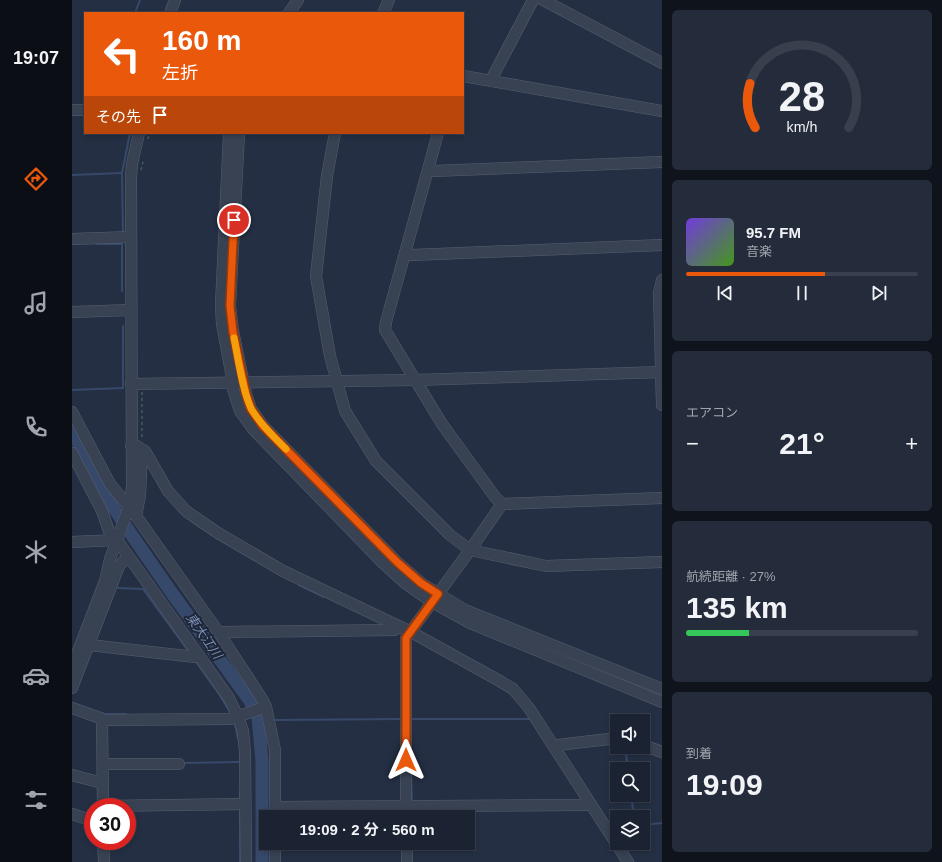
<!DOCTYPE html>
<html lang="ja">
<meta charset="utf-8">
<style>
:root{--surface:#1b2332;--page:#242b3a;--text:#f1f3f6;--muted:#a0a4ac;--line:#39404d;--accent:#ea580c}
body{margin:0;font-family:Helvetica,"Noto Sans JP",sans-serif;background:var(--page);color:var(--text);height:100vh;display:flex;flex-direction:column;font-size:15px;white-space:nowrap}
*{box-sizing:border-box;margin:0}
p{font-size:13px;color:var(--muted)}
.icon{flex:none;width:22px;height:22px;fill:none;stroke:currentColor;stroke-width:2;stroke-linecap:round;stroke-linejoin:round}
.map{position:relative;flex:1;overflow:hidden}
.drawer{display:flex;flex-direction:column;gap:10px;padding:10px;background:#0f131c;width:280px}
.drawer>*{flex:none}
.hud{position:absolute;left:12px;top:12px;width:380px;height:122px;border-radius:0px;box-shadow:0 2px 6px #0003,0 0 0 1px var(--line);background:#ea580c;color:#fff;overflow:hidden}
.controls{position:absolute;left:538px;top:714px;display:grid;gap:8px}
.controls a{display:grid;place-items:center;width:40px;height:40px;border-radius:0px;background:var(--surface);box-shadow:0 2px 6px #0003,0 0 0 1px var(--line);font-size:20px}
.speed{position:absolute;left:12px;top:798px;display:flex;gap:8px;font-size:20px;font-weight:700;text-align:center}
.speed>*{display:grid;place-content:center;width:52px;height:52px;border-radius:50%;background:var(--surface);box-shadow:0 2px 6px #0003,0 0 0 1px var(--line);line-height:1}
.speed .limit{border:6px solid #d22;background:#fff;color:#111}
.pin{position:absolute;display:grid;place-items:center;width:34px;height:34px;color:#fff;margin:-17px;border:2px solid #fff;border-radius:50%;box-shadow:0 1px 4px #0007}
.me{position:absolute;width:44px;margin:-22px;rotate:0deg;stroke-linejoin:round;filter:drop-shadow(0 0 3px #0008)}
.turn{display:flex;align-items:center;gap:14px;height:84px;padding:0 12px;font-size:18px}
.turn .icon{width:52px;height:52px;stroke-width:2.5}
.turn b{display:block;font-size:28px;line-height:34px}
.then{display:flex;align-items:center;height:38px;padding:0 12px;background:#0003;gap:8px;font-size:15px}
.big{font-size:30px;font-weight:700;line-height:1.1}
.drawer .tile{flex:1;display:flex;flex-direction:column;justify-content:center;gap:6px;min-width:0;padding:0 14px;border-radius:6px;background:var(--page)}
.drawer .dial{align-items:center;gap:0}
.dial svg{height:104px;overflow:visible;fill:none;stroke:var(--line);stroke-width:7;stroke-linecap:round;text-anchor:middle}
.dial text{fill:var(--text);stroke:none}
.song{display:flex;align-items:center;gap:12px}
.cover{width:48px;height:48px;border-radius:6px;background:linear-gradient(135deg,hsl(260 70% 55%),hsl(100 70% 35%))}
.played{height:4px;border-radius:2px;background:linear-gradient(90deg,var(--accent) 60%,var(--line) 60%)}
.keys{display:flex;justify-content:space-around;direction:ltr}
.heat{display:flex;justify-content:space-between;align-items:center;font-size:22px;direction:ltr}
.charge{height:6px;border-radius:3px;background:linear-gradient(90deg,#34c759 27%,var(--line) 0)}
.trip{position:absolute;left:187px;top:810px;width:216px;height:40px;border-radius:0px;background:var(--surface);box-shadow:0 2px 6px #0003,0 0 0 1px var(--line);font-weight:700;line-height:40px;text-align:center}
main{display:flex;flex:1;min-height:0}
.dock{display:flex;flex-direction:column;width:72px;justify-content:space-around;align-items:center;background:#0b0e14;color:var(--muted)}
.dock .icon{width:28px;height:28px}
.dock .selected{color:var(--accent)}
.dock b{font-size:18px;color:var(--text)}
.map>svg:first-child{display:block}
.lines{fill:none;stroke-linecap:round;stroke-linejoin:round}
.stream{stroke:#37496b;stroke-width:2}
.river{stroke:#37496b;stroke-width:13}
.minor-casing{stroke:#575f70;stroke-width:12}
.path{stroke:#455b61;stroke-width:1.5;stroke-dasharray:3 3;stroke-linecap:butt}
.minor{stroke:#394253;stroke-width:11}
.route-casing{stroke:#983908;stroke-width:10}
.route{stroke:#ea580c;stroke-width:7}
.slow{stroke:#f59e0b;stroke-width:7}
.labels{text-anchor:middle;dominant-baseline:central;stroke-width:4;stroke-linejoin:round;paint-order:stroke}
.water-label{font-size:13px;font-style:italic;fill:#7c90b6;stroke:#1e2638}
</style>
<main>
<nav class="dock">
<b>19:07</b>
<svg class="icon selected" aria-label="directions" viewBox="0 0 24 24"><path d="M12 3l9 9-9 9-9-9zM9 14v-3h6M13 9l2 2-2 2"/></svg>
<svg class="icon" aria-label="music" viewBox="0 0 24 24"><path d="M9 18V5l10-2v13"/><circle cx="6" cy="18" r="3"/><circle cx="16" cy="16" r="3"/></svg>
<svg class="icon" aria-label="phone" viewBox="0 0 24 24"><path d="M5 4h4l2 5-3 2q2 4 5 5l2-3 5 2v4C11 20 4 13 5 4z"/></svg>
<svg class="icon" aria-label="climate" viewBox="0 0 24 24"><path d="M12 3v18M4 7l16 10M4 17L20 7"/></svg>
<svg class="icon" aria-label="car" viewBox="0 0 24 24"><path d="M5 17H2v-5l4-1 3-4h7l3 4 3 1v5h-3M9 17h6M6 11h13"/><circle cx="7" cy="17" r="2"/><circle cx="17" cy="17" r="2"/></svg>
<svg class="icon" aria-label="filters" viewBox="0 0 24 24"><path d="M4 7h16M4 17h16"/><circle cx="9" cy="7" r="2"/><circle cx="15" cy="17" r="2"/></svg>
</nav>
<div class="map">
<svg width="590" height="862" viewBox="0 0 590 862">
<rect width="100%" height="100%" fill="#242f43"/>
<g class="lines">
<g class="stream">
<path d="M63,13l5,-13"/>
<path d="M0,175l50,-2"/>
<path d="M51,233l-1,-60 8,-40"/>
<path d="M25,244h25v47"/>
<path d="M0,390l51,-2v-62"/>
<path d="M119,521l21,14"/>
<path d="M227,585l25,12"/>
<path d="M46,588l25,1 46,63"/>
<path d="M124,662l23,32 11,18"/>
<path d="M28,713l5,1h21"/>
<path d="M338,719h119"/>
<path d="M203,720l127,-1"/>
<path d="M163,724l3,15"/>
<path d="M553,747l3,22"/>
<path d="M111,763l57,-1"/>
<path d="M339,775l1,27"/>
<path d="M559,795l3,22"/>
<path d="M168,801v-9"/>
<path d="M168,809v53"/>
<path d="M340,810v7"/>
<path d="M571,825l19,-2"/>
<path d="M540,829h5"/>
</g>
<path class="river" d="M0,431l38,71 21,32 38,55 81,112 8,16 4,44v101"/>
<defs>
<g id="minor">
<path d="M471,0l119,63"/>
<path d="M98,13l5,-13"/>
<path d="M217,13l9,-13"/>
<path d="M311,13l6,-13"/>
<path d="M391,76l199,35"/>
<path d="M420,81l1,-5 40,-76"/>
<path d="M0,110h13"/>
<path d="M157,133l-8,172 1,19 11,59"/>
<path d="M167,133l-9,173 3,25 13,63 5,15 12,17 134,136 24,21 44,27 197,79"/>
<path d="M263,133l-8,43 -11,100 14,80 15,55 31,50 74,74 20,15 32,-46"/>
<path d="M366,133l-52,189 -1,8 57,94 53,73 7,7 160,-6"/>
<path d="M356,170l5,1 229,-9"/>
<path d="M0,239l59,-2"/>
<path d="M333,254l7,1 250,-10"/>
<path d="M590,280l-3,13 3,112"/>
<path d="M0,312l59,-2"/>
<path d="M159,383l9,28 13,18 129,133 23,21 27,19 38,21 192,79"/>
<path d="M59,384l284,-4 247,-8"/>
<path d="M0,412l38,72 14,17 6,2"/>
<path d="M59,446h6l8,5 23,40 18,20 32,22 65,38 128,61 87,48 15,9 16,19 99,154"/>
<path d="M0,453l30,58 7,20 8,9 2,3 110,155 9,19 5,14 2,21 1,110"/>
<path d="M0,542l45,-2"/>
<path d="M147,633l4,-1 171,-2 5,-3"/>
<path d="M17,645l106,12 4,-1"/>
<path d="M0,667l33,-86 5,-22 19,-52 3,-20 -1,-310 1,-13 7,-31"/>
<path d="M0,688l47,-122 9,-10"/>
<path d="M194,707l9,43v67"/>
<path d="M0,708l28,10 2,2 128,-1 36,-12 -4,-8 -43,-66 -83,-117 4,-21 2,-45"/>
<path d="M30,720l1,87"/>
<path d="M571,745l19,7"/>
<path d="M483,748l3,-3 59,-7"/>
<path d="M31,764h76"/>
<path d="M0,775l30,8"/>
<path d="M31,806l142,-2"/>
<path d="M203,807l311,-2 4,-1"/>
<path d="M0,814l21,7"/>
<path d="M334,817v-179l64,-88 76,16 116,-4"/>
<path d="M31,841l1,21"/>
<path d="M203,843v19"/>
<path d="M335,843v19"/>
</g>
</defs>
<use href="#minor" class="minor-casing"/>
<g class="path">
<path d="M76,139l1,-6"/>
<path d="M69,170l2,-8"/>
<path d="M70,392v46"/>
</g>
<use href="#minor" class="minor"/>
</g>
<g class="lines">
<defs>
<path id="route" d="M162,220l-4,86 3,26 13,62 5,15 12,17 134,136 24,21 17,11 -32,44v122"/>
</defs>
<use href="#route" class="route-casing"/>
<use href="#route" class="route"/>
<path class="slow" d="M162,338c4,20 9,56 18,72 9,15 22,27 34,39"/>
</g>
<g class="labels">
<g class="water-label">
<text transform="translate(132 636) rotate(55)">東大江川</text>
</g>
</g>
</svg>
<div class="controls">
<a><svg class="icon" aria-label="sound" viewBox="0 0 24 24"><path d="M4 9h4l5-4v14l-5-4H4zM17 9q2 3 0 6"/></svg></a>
<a><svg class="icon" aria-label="search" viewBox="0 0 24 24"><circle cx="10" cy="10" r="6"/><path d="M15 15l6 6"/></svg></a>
<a><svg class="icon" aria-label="layers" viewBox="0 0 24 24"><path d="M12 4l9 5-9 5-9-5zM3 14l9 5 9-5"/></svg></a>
</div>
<div class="speed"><div class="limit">30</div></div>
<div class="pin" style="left:162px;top:220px;background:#d93025"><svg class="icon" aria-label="arrive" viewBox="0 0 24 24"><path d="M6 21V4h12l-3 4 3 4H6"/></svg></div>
<svg class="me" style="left:334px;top:760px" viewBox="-20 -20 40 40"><path d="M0-17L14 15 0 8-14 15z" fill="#ea580c" stroke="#fff" stroke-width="4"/></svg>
<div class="trip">19:09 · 2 分 · 560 m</div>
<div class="hud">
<div class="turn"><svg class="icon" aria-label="left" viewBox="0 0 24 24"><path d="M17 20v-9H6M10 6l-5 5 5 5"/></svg><div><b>160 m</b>左折</div></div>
<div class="then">その先<svg class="icon" aria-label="arrive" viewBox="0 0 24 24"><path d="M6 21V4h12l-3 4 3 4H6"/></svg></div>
</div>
</div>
<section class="drawer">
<div class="tile dial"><svg viewBox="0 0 100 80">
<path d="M14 69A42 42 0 1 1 86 69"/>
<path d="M14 69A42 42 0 0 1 10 35" stroke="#ea580c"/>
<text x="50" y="56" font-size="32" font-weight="700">28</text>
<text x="50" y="72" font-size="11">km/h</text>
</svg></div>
<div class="tile">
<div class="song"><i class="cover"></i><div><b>95.7 FM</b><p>音楽</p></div></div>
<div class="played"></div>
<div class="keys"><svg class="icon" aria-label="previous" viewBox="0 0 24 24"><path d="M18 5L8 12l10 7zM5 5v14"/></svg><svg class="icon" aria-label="pause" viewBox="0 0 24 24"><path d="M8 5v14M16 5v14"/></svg><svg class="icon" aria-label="next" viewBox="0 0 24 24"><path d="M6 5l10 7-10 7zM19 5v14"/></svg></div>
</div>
<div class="tile"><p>エアコン</p>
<div class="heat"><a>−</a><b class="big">21°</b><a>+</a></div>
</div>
<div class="tile"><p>航続距離 · 27%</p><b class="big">135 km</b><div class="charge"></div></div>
<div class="tile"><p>到着</p><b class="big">19:09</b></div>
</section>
</main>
